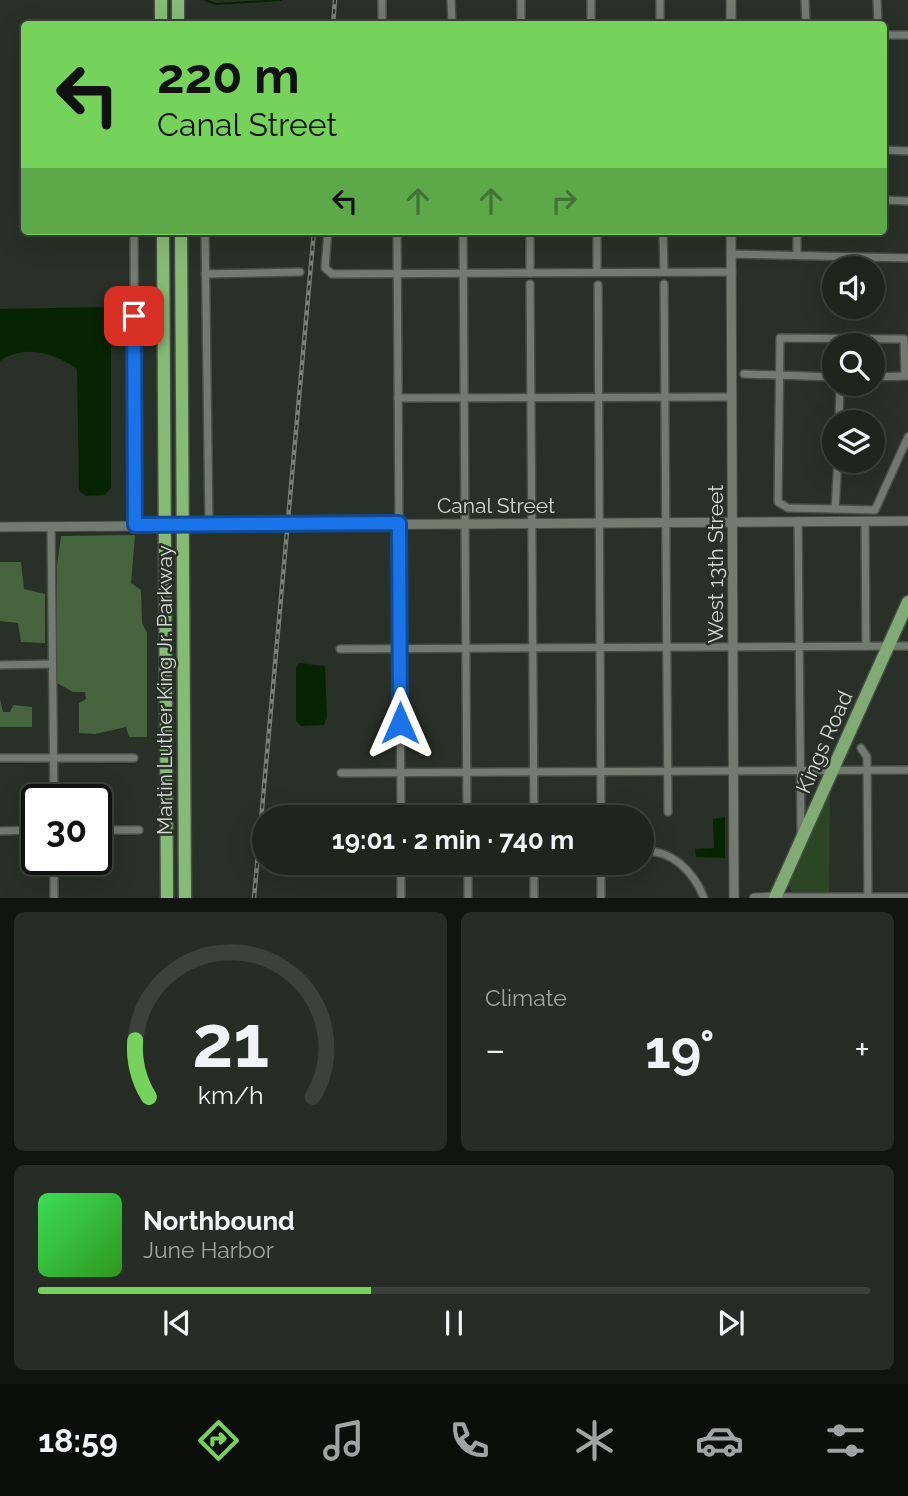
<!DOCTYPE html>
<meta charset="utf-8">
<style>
:root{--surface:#1f241d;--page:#272c26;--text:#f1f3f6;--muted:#a1a4a4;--line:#3c413b;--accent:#75d25b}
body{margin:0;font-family:Raleway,sans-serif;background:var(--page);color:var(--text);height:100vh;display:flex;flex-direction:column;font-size:26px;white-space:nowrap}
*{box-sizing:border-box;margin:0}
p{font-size:23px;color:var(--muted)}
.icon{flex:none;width:38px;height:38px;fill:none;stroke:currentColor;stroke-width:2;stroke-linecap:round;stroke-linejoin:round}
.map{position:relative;height:898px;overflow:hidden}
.sheet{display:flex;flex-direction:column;gap:14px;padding:14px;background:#111410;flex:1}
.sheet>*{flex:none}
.top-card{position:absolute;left:21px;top:21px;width:866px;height:214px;border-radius:7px;box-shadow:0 7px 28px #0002,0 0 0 2px var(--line);background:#75d25b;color:#111;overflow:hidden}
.controls{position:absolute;left:822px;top:256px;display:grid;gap:14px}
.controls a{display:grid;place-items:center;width:63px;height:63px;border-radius:50%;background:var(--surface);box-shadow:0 7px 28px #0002,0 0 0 2px var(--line);font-size:35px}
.speed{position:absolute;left:21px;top:784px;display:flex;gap:14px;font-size:35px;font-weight:700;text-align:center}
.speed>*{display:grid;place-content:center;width:91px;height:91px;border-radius:50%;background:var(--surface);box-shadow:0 7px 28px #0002,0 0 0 2px var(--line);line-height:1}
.speed .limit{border:4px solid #111;border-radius:10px;background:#fff;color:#111}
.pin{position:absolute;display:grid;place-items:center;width:60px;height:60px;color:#fff;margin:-30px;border-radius:14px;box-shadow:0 4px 10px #0006}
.me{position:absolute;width:77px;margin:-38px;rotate:0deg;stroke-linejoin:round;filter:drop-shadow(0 0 5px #0008)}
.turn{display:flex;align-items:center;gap:24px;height:147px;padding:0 21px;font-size:32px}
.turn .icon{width:91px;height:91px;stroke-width:2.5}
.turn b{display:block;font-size:49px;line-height:60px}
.lanes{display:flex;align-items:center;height:66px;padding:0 21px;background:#0003;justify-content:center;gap:35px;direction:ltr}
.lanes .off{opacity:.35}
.big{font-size:52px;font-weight:700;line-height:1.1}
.sheet .card{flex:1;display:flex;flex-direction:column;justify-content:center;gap:10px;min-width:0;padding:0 24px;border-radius:10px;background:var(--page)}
.sheet .dial{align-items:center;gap:0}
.dial svg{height:182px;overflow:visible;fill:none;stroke:var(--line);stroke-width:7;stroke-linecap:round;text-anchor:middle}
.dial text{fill:var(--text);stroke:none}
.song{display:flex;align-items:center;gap:21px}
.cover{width:84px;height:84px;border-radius:10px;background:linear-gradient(135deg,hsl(130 70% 55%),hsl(110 70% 35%))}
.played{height:7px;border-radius:4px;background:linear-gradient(90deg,var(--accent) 40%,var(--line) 40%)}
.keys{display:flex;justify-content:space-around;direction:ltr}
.heat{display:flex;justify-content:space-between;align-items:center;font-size:38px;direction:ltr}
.sheet .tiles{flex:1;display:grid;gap:14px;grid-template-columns:1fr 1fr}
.card:last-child{grid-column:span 2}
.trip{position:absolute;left:252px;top:805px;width:402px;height:70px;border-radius:35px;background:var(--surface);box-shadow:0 7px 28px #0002,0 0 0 2px var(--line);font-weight:700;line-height:70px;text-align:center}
.dock{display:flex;height:112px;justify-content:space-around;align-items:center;background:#0c0e0c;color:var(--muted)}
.dock .icon{width:49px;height:49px}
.dock .selected{color:var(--accent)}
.dock b{font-size:32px;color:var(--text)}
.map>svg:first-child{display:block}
.green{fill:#2a4623}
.forest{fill:#46653e}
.water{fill:#072401}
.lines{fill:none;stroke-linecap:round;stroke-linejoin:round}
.stream{stroke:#072401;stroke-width:2}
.minor-casing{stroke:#484e47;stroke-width:10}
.tertiary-casing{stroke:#484e47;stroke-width:11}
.primary-casing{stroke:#484e47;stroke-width:15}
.trunk-casing{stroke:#484e47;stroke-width:15}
.minor{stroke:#737b71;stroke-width:7}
.tertiary{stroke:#737b71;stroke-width:9}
.primary{stroke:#81ab75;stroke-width:12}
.trunk{stroke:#86bb76;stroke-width:12}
.rail-casing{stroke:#797f77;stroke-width:4.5}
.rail{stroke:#293027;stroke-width:2;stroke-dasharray:5;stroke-linecap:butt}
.route-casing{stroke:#114b97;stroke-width:18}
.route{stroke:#1a73e8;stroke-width:12}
.labels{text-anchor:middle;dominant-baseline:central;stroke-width:5;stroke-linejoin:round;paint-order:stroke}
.street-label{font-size:21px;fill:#d4d9d3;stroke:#293027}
</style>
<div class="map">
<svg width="908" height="898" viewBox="0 0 908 898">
<rect width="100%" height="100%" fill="#293027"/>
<path class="green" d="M830,790l-1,103h-36l-5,-9z"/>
<g class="forest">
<path d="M135,535l-4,48 10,7 1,33 5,10v104h-18l-3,-10 -31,7 -16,-1v-30l7,-4 -1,-7h-12l-16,-9v-117l4,-30z"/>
<path d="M0,562h21l3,27 21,5v49l-24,-1 -3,-19 -18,-2z"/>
<path d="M0,699l3,13h7l3,-7 19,2v20h-32z"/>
</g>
<g class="water">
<path d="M103,307l6,8 2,27v146l-6,7 -19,1 -7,-5 -2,-122c-23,-16 -53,-25 -77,-8v-52z"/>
<path d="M299,663l26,3 2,51 -3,8 -23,1 -5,-5v-53z"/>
<path d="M725,817v41l-29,-1 -1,-8 19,-1 -1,-29z"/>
</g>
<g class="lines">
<path class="stream" d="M205,0l11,4 65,-4"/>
<defs>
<g id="minor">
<path d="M382,0v24"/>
<path d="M451,0l1,24"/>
<path d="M521,0v24"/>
<path d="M591,0v24"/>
<path d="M660,0v24"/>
<path d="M805,0l1,24"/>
<path d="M877,0l1,24"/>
<path d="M884,35h24"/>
<path d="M884,150l24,1"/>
<path d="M884,200l24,1"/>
<path d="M134,231l1,294"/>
<path d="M205,231l4,294"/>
<path d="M328,231l-3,37 7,6 400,-2"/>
<path d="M397,231l4,586"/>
<path d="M463,231l4,586"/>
<path d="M530,231v42"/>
<path d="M597,231v41"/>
<path d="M663,231l1,41"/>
<path d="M797,231v23"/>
<path d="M731,254l177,4"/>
<path d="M205,274l95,-2"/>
<path d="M530,284l4,533"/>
<path d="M664,284l4,528"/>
<path d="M598,285l3,532"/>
<path d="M744,374l91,3"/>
<path d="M873,377l34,-1"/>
<path d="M398,398l334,-1"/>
<path d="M839,422l1,-39"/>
<path d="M838,460l-3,49 -47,-1 -10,-6 2,-164 124,1 1,37"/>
<path d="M835,509l40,1 33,-73"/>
<path d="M798,521l3,311"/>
<path d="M865,521l1,125"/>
<path d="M51,526l3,274"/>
<path d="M340,649l568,-3"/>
<path d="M0,665l52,-1"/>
<path d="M861,748l6,9 1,140"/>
<path d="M0,758h134"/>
<path d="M341,773l567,-3"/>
<path d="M96,830h43"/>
<path d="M0,831l37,-1"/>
<path d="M642,852c29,-4 52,20 62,46"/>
<path d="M54,859v39"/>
<path d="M401,863v35"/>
<path d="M468,863v35"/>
<path d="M534,863v35"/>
<path d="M601,863v35"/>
<path d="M601,873l14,-10"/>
<path d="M776,897h132"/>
</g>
<g id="tertiary">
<path d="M731,0v24"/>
<path d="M731,231l3,667"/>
<path d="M0,527l908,-6"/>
<path d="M754,898l21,-1"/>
</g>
<path id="primary" d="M775,898l133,-296"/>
<g id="trunk">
<path d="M161,0v24"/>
<path d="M178,0v24"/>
<path d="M163,231l4,667"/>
<path d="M181,231l4,667"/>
</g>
</defs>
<use href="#minor" class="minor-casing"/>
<use href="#tertiary" class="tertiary-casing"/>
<use href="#primary" class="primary-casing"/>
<use href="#trunk" class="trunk-casing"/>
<use href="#minor" class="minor"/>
<use href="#tertiary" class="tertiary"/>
<use href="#primary" class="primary"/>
<use href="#trunk" class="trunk"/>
<defs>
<g id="rail">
<path d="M333,24l2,-24"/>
<path d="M254,898l60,-667"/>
</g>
</defs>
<use href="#rail" class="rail-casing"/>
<use href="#rail" class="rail"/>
</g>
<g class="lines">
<defs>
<path id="route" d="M134,316l1,209 264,-2 1,200"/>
</defs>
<use href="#route" class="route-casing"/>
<use href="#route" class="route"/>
</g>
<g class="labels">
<g class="street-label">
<text x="496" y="505">Canal Street</text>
<text transform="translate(715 564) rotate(-90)">West 13th Street</text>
<text transform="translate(164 690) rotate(-90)">Martin Luther King Jr. Parkway</text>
<text transform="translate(824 742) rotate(-66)">Kings Road</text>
</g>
</g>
</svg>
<div class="controls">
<a><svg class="icon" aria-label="sound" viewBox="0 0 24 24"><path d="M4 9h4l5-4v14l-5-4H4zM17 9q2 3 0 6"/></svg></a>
<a><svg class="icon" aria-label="search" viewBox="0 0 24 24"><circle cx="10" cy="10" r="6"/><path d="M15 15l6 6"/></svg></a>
<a><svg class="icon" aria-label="layers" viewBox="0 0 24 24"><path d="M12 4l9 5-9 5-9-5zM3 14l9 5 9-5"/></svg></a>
</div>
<div class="speed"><div class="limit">30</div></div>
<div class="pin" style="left:134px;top:316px;background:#d93025"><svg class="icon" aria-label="arrive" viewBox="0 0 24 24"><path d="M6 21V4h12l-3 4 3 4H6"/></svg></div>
<svg class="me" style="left:400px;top:723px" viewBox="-20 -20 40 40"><path d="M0-17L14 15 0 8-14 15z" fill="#1a73e8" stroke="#fff" stroke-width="4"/></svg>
<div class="trip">19:01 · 2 min · 740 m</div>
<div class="top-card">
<div class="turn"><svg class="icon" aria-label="left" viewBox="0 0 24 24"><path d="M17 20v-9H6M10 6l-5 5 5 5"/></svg><div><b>220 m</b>Canal Street</div></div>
<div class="lanes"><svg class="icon" aria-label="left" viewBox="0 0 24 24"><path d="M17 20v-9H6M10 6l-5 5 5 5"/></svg><svg class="icon off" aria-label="ahead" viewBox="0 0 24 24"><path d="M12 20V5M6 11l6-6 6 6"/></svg><svg class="icon off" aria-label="ahead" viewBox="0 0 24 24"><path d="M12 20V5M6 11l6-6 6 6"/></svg><svg class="icon off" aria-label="right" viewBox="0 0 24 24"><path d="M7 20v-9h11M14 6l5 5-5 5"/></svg></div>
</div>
</div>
<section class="sheet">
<div class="tiles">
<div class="card dial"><svg viewBox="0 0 100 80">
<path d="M14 69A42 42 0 1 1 86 69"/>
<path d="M14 69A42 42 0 0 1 8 44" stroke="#75d25b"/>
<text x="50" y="56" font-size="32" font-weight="700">21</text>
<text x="50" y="72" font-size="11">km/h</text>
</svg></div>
<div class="card"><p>Climate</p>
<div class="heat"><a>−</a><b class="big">19°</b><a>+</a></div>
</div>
<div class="card">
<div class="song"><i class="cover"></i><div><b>Northbound</b><p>June Harbor</p></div></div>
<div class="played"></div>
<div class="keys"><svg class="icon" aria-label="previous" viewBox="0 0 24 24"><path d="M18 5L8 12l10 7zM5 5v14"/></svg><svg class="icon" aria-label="pause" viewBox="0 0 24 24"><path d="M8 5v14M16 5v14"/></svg><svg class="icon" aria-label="next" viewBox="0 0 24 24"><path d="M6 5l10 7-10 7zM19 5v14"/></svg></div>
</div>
</div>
</section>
<nav class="dock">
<b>18:59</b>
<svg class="icon selected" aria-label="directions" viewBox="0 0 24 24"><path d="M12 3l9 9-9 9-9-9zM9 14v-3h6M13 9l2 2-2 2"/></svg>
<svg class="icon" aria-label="music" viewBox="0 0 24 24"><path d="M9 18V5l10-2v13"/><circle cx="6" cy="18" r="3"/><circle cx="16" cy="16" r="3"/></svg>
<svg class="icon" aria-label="phone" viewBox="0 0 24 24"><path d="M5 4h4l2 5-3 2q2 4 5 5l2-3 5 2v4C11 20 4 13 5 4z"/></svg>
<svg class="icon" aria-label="climate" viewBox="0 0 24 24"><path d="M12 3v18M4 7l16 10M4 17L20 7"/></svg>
<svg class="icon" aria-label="car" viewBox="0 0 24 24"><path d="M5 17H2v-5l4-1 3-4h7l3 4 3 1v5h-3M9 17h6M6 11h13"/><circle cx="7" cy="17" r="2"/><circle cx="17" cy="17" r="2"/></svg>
<svg class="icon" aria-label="filters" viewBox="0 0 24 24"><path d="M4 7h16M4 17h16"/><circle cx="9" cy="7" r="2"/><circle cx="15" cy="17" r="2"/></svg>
</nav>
